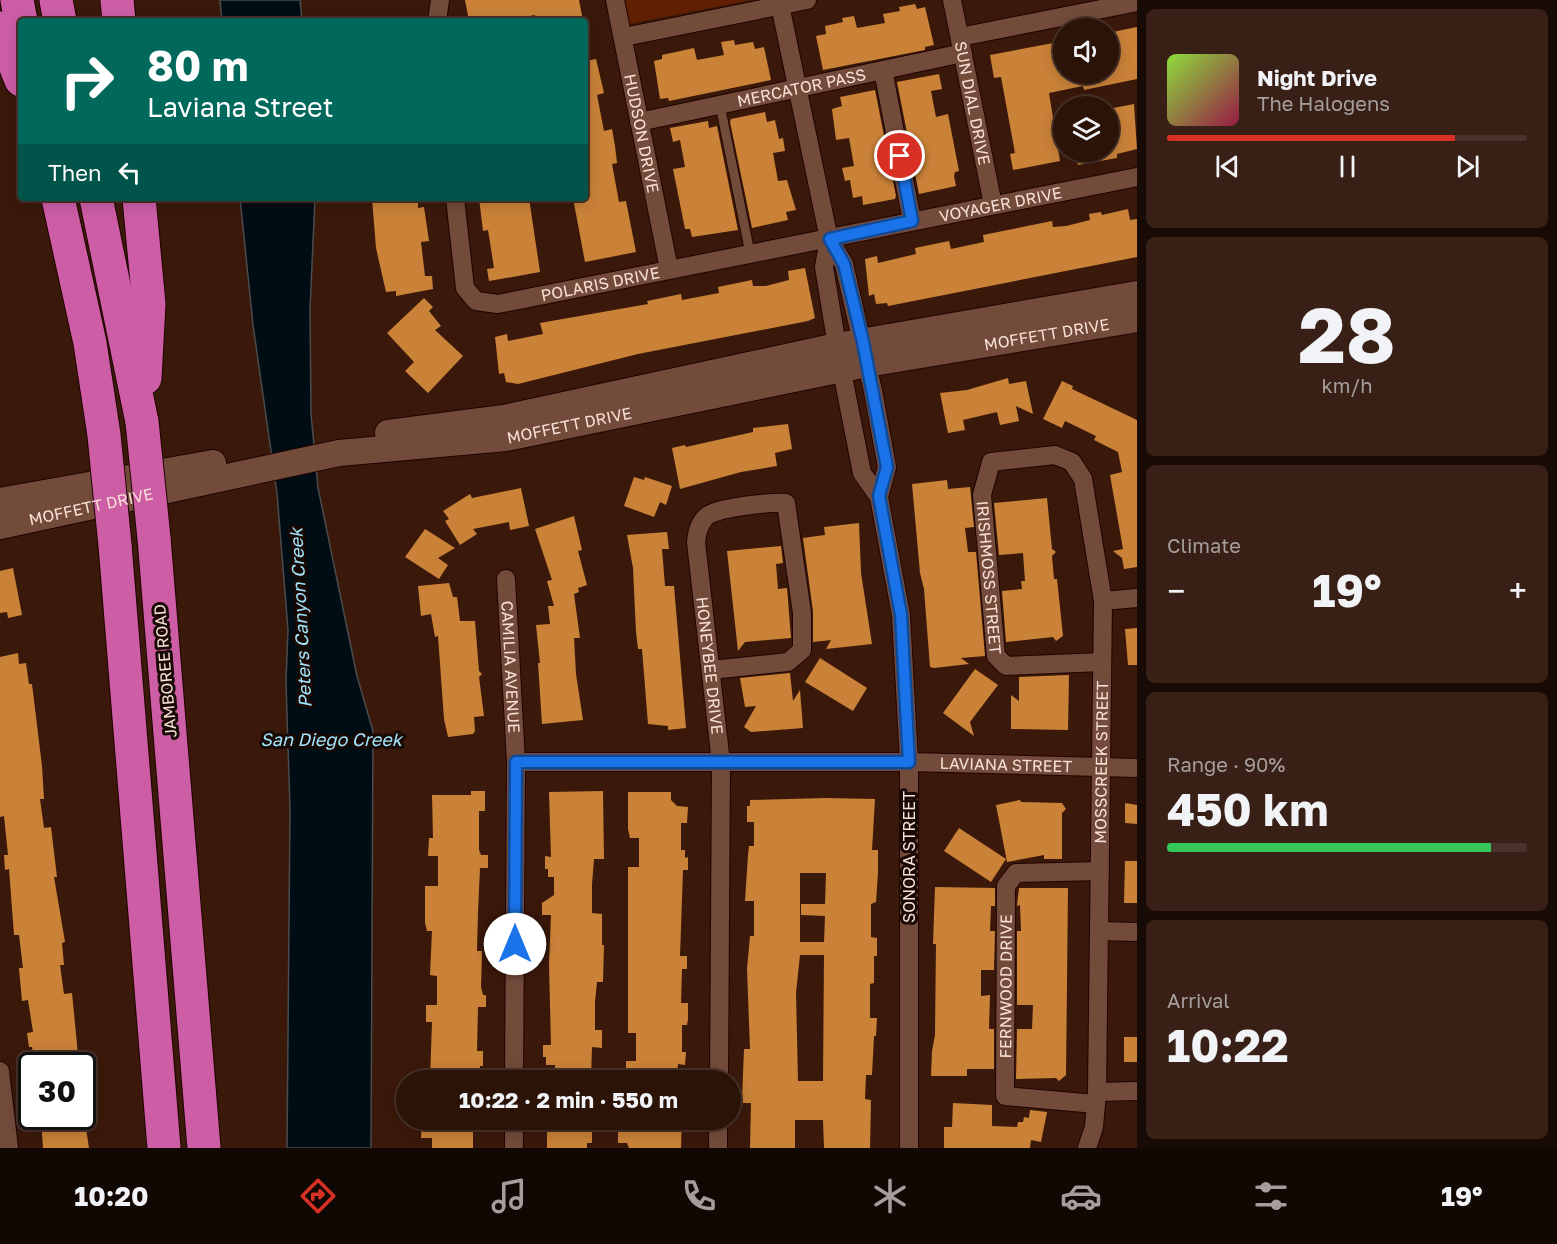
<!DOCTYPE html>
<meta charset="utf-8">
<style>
:root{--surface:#2c1308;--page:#382016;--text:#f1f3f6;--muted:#a69e9c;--line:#483229;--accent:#d93025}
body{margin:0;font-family:"Golos Text",sans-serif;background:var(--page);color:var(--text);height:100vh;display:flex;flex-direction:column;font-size:22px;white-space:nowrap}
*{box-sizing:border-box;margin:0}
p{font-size:20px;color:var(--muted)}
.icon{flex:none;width:33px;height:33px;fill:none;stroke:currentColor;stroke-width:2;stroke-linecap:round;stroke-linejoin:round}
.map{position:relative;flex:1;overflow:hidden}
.details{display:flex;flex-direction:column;gap:9px;padding:9px;background:#180a04;width:420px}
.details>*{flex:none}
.hud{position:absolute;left:18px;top:18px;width:570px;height:183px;border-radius:6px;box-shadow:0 3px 15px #0003,0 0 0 2px var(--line);background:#00695c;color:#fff;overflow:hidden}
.controls{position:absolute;left:1053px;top:18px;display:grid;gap:12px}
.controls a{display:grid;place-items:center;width:66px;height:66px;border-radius:50%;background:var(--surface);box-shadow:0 3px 15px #0003,0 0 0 2px var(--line);font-size:30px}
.speed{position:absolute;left:18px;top:1052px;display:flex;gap:12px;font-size:30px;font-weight:700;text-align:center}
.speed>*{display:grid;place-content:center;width:78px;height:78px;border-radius:50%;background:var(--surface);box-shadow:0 3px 15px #0003,0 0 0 2px var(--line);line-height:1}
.speed .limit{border:3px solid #111;border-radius:9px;background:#fff;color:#111}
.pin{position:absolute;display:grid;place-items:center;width:51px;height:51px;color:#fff;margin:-26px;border:3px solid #fff;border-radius:50%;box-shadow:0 2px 6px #0007}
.me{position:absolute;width:66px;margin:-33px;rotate:0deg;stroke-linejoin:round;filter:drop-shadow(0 0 4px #0008)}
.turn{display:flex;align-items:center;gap:21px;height:126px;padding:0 30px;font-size:27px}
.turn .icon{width:78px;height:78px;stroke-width:2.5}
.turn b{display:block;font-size:42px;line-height:51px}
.then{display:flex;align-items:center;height:57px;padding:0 30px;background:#0003;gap:12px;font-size:22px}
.big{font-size:45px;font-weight:700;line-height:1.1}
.details .card{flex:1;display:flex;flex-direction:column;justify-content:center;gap:9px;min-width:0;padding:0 21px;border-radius:9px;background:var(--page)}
.details .dial{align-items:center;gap:0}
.dial b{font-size:78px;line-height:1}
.song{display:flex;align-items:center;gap:18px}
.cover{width:72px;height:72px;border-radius:9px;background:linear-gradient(135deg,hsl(90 70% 55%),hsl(340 70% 35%))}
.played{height:6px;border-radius:3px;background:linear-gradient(90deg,var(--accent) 80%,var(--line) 80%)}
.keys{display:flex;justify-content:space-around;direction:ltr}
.heat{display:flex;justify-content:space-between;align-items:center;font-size:33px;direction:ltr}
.charge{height:9px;border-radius:4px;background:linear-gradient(90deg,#34c759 90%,var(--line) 0)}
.trip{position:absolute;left:396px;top:1070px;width:345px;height:60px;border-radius:30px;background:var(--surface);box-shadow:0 3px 15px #0003,0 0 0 2px var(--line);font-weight:700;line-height:60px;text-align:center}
.dock{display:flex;height:96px;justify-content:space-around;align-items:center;background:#120803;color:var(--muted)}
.dock .icon{width:42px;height:42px}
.dock .selected{color:var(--accent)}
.dock b{font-size:27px;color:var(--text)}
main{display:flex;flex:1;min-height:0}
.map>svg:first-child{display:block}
.green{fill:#601f00}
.water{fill:#000d14;stroke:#4a4c4e;stroke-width:1.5}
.building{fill:#ca8238;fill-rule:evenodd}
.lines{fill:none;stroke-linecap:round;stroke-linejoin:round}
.lane-casing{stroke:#200300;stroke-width:11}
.street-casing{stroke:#200300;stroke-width:20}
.secondary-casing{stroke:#200300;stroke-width:28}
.highway-casing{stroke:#200300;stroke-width:35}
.lane{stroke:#734b3b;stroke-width:9}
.street{stroke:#734b3b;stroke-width:18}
.secondary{stroke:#734b3b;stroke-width:26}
.highway{stroke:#cd5ea6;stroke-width:33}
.highway-bridge-casing{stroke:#200300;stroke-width:35;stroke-linecap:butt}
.highway-bridge{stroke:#cd5ea6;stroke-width:33}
.route-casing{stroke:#114b97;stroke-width:15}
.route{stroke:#1a73e8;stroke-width:10}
.labels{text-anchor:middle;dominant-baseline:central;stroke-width:6;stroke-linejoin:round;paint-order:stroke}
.street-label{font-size:16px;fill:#f8e0d6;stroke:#180904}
.water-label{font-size:18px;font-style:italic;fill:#a1e3fb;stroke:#180904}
</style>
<main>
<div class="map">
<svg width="1137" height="1148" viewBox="0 0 1137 1148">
<rect width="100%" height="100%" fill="#3b190a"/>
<path class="green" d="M625,0h126l-122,24z"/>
<g class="water">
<path d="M220,0h80l2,21h-80z"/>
<path d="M240,198h75l-5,111 1,105 7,74 39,188 16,55 -2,417h-84l3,-338 -4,-129 2,-51 -11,-137 -24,-168z"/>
</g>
<g class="building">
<path d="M465,0h114l4,21h-46l-2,-6 -31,6h-35z"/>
<path d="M915,4l2,5 8,-2 9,38 -9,2v3l-102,20 -7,-34 10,-2 -1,-8 18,-4 -1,-4 12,-2 3,12 28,-5 -2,-9 17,-3 -1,-4z"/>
<path d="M1137,27v52l-53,11 -1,-4 -34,7 11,68 -47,9 -3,-16 5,-1 -14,-76 -7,1 -4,-23 74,-14v33h44v-41z"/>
<path d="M734,40l1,5 18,-3 2,7 9,-2 7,33 -102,21 -1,-3 -8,1 -6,-38 8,-2v-4l32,-7 3,12 27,-5 -3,-13z"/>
<path d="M596,59l8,34 -7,2 7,36 8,-2 3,17 2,17 -5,1 7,38 7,-1 10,51 -51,10 -12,-64h12v-137z"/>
<path d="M939,74l3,15 -11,2 5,26 12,-3 11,57 -4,1 -1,4 2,10 -37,8 -22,-112z"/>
<path d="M875,90l21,106 -1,3 -32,6 -1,-9 -9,2 -3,-18 -5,1 -3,-13 12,-2 -5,-28 -13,2 -4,-31 10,-3 -2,-9z"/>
<path d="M1134,104l3,45 -20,5v4l-39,7 -3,-13h37l-4,-18v-25z"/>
<path d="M765,112l2,10 8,-2 4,19 4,-1 2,13 -12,2 5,28 9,-1 9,30 -10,2 2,8 -36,8 -22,-106 1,-3z"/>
<path d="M708,121l1,7 8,-2 21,104 -46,7 -2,-8h-5l-12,-60 12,-2 -5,-27 -7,2 -3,-14z"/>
<path d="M372,198h46v10l6,-1 5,34 -8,1 4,34h7l1,13 -37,7v-5l-10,1 -10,-44z"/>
<path d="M479,198h50l11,74 -51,9 -2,-12 7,-1 -2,-13 -4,-25 -5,1z"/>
<path d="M1128,209l2,11 7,-1v38l-249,49 -1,-3 -11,1 -2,-10 -5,2 -4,-37 12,-3 1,7 38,-9 -1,-6 34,-7 2,8 33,-7 -1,-7 69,-14 1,6 13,-1 24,-6 -1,-6 12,-2 1,3z"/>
<path d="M805,268l10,50 -7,3 -170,33 -120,30 -12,-2 -2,-9 -5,1 -4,-37 12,-3 1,7 35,-7 -3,-11 108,-19 -1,-3 34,-7 1,6 37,-7 -1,-6 34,-7 1,6h13l23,-6 -1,-9z"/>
<path d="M424,298l9,9 -4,4 12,15 -6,4 28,26 -35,37 -23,-22 9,-9 -27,-29z"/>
<path d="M1008,378l1,6 17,-3 7,33 -17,-8 3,15 -19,4 -3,-13 -34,8 2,10 -17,3 -8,-40 27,-3z"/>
<path d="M1062,381l11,5 -1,3 65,31v147l-13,2 -2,-11 -9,-7 10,-2 -13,-74 12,-3 -4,-20 -24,-12 2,-4 -31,-15 -3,7 -19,-9z"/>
<path d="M788,424l4,25 -17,4 2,13 -36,6 -61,17 -8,-41 13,-3 1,2 67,-15v-4z"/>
<path d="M634,477l10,3 1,-3 27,9 -6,19 -6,-3 -6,15 -30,-11z"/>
<path d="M947,480l1,9 22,-2 4,40 -9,1 3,24h8l9,104 -24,2 8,6 -35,4 -4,-1 -6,-78 -4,-16 -8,-89z"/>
<path d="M521,488l8,38 -19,4 -1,-8 -36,7 4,5 -17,11 -15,-24 4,-2 -6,-8 27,-17 2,4z"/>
<path d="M1047,498l5,51 4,3 -4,4 2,23h3l6,57 -7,5 -3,-4 -47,5 -4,-51 20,-2 -1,-8h4l-2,-28 -24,2 -5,-52z"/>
<path d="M574,516l8,34 -4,1 9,34 -9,3 1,4 -5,2 6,44h-6l2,36 7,46 -41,4 -4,-61h2l-4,-38 14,-1 -2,-18h6l-7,-25 5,-1 -17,-51z"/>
<path d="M859,523l2,50 11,71 -46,5 5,-9 -18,2v-31l-10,-73 22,-3 -1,-8z"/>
<path d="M425,529l30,19 -17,10 10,7 -9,14 -34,-22z"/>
<path d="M667,532l2,17h-7l3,37h9l12,142 -18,2v-4l-20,-2 -6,-75h-4l-2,-17 -3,-64 -6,-33z"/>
<path d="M781,546l2,17 -7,1 2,25 9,-1 4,50 -46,4 -7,9 -11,-100z"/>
<path d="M13,568l9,47 -14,3 -1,-6 -7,1v-42z"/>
<path d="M449,583l4,14h4l3,24h15l4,50 3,3 -3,3 5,39 -10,1 1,14 -2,3 -25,3 -4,-18 -6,-83 -3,1 -4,-23 -10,2 -3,-30z"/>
<path d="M1137,628v37h-9l-3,-36z"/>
<path d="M18,653l1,11 7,-1 3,21h3l10,82 2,33h-4l4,29 7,-1 6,50h-3l11,65 -3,1 2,22h-4l4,29 8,-1 7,72h-45l-2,-18h-3l-2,-14 6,-1 -2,-13 -3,-19 -6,1 -3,-33h4l-4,-33h-5l-5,-66 -4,1 -1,-15h4l-4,-39 -4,1v-160z"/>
<path d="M820,658l47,30 -14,23 -48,-29z"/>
<path d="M975,669l23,16 -28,37 4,14 -31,-23z"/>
<path d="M790,673l3,28 7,-11 3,38 -52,4 -7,-5 12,-21 -11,1 -5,-29z"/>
<path d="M1069,675l-1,55 -57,-1v-34l8,6v-24z"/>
<path d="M471,791h14v20h-6v39l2,5h7v13h-8l-2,44 -1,39h5l-1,36 2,8h3v12h-8l-1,44h6v15h-3v14h-50l2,-58h-6v-17h11v-29l-7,-1 2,-44h-5l-2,-8v-37h13v-30h-10l1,-18h4l-1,-43h39z"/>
<path d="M603,791l1,68h-10l-2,25v29l10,1v31h2l-1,37h-6l-2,20v28h7v18l-10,-1 -1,33h-33l1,-8h-4v-7h-9v-8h-3v-12h8l-2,-81 2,-49h-9v-12l12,-8v-18h-6v-8h-3v-13l6,1 -2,-65z"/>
<path d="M628,792h43v8l6,6 11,1 -1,16h-6v27h4v8l3,-1v13h-5l-3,86h7v13h-5l-1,34h7v16l-1,6h-5v27h4l-1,13 -7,-1 -1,15h-51v-18h10v-28h-8v-166h11v-29h-9l-2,-9z"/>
<path d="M826,798l49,1 -3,51h6v23l-2,29 -5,2v33l6,1v18h-3v27l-4,1v34h7l-1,18h-2l-2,39h-6l-1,24 6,1 -1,48h-46l-1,-28h-28v28h-45l1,-45h-8l-1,-3 2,-51h6l-3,-80 3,-33h4v-35h-9l3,-46 1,-9h5v-24h-7v-16h3v-6zM800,873h26l-1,31h-24v11l24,1 -1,26h-24zM800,955h24l-1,126h-25l-2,-88z"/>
<path d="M1020,800l1,2 41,1 4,6 -4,4v46h-18v-4l-37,7 -11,-57z"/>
<path d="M1125,803l12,2v19l-12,-1z"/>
<path d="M959,828l47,31 -15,23 -47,-31z"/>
<path d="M1125,861h12v42h-13z"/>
<path d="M935,887l60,1v18h-4l-1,25h5l-1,39h-13v26l9,-1 -1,34h5v40h-27v7h-36l1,-25 3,-16 1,-91h-3z"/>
<path d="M1019,888h49l-2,187 -7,6 -3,-3 -40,1 1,-50h15l1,-24h-16v-74h4l-1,-26 -3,1z"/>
<rect x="1124" y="1037" width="13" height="25"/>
<path d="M953,1103l39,2v21l25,1 1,-5h5l1,-5 5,1 1,-8 17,2 -6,30 -10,-2 -1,8h-86v-21h8z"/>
<path d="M84,1115l5,33h-46l-2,-28z"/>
<path d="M547,1119h45v24h-5v5h-40z"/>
<path d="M632,1119h50l-1,29h-52l-2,-5h-9v-14l13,-1z"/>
<path d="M422,1121l51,1v26h-41v-10h-11z"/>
</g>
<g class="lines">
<defs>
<path id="lane" d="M720,105l30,148"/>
<g id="street">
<path id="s1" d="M615,0l54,269"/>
<path id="s2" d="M952,0l41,205"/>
<path d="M780,5l49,234 15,25 29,127 14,76 -8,30"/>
<path d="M437,21l3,-21"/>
<path d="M624,37l183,-37"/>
<path d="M960,37l177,-35"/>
<path d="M883,70l29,151"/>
<path id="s3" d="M639,122l324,-69"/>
<path id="s4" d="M455,198l10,90 11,13 22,3 639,-127"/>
<path d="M829,239l-5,28 13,79 25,127 17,24 22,118 8,147v386"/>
<path id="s5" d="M506,579l10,183 -2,318"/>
<path d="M1103,601l34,-3"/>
<path id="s6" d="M711,670l77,-8 14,-12v-37l-16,-110c-15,-1 -67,4 -79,13 -8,7 -10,16 -11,26l25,221 -2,317"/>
<path id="s7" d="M516,762h393l228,6"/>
<path d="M1099,931l38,1"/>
<path d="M0,1071l9,77"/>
<path d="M1097,1092l40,-1"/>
<path id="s8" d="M1096,1104l-91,-8 1,-210 10,-13 84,-2"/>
<path d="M514,1148v-29"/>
<path d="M718,1148v-29"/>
<path id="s9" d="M1087,1148l7,-21 3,-35 6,-491 -20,-122 -11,-17 -17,-7 -64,7 -9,33 14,161 10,10 96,-4"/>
</g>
<g id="secondary">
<path d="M388,433l116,-15 333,-72 300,-52"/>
<path d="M0,501l213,-38"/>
<path id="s10" d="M0,526l339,-73 167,-15 361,-74 270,-45"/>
</g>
<g id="highway">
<path d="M17,0l4,21"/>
<path d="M56,0l4,21"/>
<path d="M117,0l2,21"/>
<path d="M0,28l21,52"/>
<path d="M58,198l32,145 14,92"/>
<path d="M96,198l46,224"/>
<path d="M139,198l10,106 -4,74"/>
<path d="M154,538l50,610"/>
<path d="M115,545l49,603"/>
</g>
</defs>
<use href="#lane" class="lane-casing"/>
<use href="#street" class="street-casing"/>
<use href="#secondary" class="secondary-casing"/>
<use href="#highway" class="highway-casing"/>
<use href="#lane" class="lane"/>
<use href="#street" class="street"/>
<use href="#secondary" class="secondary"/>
<use href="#highway" class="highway"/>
<defs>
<g id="highway-bridge">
<path d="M142,422l12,116"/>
<path d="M104,435l11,110"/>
</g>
</defs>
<use href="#highway-bridge" class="highway-bridge-casing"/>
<use href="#highway-bridge" class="highway-bridge"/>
</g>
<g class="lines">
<defs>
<path id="route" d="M515,944l1,-182h393l-8,-147 -22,-119 8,-29 -24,-125 -19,-78 -14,-25 82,-18 -12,-65"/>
</defs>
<use href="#route" class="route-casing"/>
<use href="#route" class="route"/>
</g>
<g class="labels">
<g class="street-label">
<text stroke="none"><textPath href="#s3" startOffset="166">MERCATOR PASS</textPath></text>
<text stroke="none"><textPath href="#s2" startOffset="105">SUN DIAL DRIVE</textPath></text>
<text stroke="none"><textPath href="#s1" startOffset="136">HUDSON DRIVE</textPath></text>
<text stroke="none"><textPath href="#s4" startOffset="642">VOYAGER DRIVE</textPath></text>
<text stroke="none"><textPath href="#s4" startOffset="234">POLARIS DRIVE</textPath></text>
<text stroke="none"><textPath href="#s10" startOffset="1065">MOFFETT DRIVE</textPath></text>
<text stroke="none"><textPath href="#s10" startOffset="579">MOFFETT DRIVE</textPath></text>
<text stroke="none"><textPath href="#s10" startOffset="93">MOFFETT DRIVE</textPath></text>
<text stroke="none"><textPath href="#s9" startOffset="892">IRISHMOSS STREET</textPath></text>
<text stroke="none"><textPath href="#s6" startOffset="478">HONEYBEE DRIVE</textPath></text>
<text stroke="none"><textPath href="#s5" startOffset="88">CAMILIA AVENUE</textPath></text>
<text transform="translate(165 671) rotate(-95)">JAMBOREE ROAD</text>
<text stroke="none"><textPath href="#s9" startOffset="387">MOSSCREEK STREET</textPath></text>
<text stroke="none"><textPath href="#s7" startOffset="490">LAVIANA STREET</textPath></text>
<text transform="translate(909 857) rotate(-90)">SONORA STREET</text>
<text stroke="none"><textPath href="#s8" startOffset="201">FERNWOOD DRIVE</textPath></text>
</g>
<g class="water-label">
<text transform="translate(300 618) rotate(-93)">Peters Canyon Creek</text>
<text x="331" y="739">San Diego Creek</text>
</g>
</g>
</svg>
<div class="controls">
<a><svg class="icon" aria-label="sound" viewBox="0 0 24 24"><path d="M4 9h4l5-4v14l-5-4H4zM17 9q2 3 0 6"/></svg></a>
<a><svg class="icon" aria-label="layers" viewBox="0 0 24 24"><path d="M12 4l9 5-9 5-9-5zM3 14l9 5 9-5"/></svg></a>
</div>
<div class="speed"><div class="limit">30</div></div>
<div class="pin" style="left:900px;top:156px;background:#d93025"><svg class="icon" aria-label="arrive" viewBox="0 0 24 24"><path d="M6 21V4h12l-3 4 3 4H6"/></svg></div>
<svg class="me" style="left:515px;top:944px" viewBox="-20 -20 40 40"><circle r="19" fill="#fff"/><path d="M0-13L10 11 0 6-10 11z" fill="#1a73e8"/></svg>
<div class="trip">10:22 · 2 min · 550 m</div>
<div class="hud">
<div class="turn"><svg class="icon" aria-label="right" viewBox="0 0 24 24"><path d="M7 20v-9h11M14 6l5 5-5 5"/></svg><div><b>80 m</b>Laviana Street</div></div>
<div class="then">Then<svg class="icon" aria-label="left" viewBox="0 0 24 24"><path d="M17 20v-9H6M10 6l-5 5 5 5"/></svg></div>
</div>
</div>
<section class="details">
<div class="card">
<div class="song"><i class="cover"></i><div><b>Night Drive</b><p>The Halogens</p></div></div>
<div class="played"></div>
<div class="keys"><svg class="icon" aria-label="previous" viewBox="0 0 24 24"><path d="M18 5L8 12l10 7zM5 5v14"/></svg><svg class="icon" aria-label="pause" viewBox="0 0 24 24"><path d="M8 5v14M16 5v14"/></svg><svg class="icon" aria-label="next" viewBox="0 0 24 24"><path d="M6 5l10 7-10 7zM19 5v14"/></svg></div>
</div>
<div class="card dial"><b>28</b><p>km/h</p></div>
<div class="card"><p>Climate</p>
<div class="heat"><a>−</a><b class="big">19°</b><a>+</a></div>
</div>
<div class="card"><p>Range · 90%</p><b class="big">450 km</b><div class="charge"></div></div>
<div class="card"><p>Arrival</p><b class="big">10:22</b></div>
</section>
</main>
<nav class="dock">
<b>10:20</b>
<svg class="icon selected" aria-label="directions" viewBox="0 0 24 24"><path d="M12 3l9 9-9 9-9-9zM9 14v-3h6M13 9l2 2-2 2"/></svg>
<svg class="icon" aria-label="music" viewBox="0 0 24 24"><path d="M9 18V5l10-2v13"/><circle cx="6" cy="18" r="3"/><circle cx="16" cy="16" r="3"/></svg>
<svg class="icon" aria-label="phone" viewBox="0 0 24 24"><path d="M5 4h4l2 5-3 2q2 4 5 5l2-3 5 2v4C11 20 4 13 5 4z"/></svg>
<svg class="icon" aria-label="climate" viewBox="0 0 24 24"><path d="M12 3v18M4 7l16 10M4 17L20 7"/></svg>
<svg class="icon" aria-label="car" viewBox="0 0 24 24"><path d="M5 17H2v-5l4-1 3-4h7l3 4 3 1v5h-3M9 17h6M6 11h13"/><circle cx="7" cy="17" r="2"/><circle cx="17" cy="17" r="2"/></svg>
<svg class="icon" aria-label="filters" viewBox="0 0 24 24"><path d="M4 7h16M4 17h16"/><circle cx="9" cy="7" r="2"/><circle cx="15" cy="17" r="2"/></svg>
<b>19°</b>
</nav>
